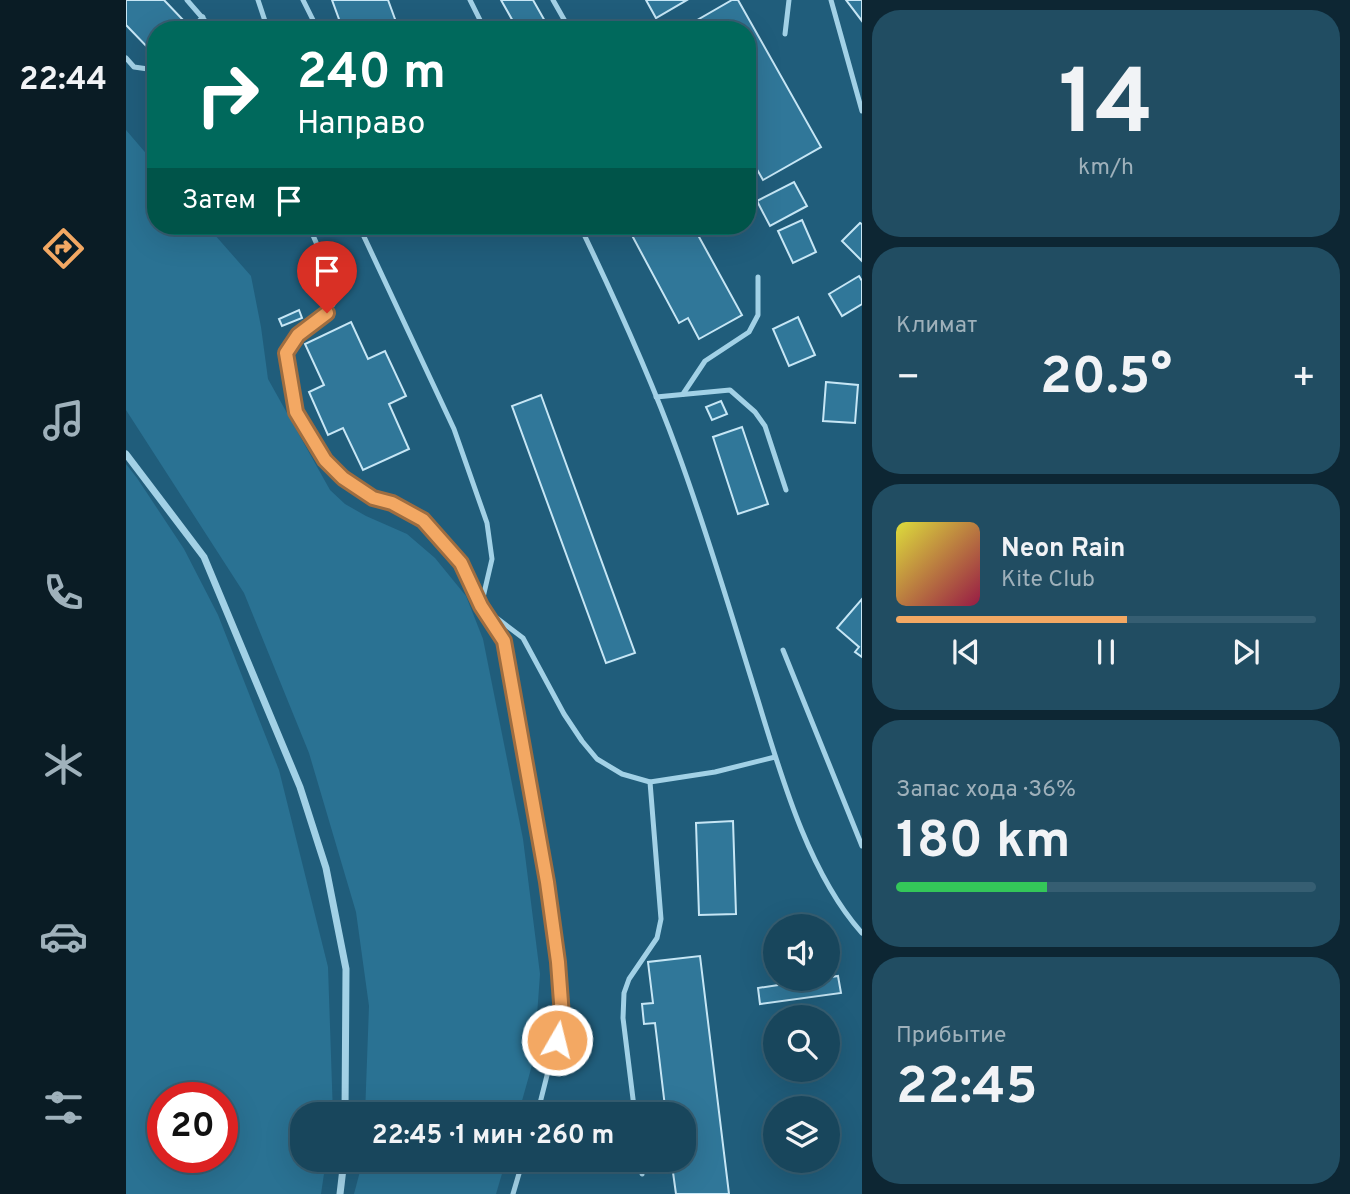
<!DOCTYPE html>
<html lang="ru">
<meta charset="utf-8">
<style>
:root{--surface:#18465c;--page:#214d62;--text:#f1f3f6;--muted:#9fb1bb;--line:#365e72;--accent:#f3a863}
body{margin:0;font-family:Overpass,sans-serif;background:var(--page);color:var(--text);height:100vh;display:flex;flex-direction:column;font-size:26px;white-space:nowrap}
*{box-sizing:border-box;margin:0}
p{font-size:23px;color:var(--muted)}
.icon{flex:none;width:38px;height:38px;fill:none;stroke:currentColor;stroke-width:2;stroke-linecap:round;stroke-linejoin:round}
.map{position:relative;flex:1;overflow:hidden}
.details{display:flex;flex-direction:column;gap:10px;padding:10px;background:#0d2633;width:488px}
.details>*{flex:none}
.guide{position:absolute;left:21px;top:21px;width:609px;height:214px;border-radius:28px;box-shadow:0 7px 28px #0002,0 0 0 2px var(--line);background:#00695c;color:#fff;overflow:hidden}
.tools{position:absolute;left:637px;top:914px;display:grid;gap:14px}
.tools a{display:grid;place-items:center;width:77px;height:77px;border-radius:50%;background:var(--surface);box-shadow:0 7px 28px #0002,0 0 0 2px var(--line);font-size:35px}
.speed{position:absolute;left:21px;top:1082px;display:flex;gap:14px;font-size:35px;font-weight:700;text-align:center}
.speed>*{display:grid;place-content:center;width:91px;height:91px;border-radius:50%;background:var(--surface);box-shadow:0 7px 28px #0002,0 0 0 2px var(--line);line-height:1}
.speed .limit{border:10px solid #d22;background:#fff;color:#111}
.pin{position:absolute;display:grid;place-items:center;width:60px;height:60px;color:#fff;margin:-72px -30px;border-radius:50% 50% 50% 0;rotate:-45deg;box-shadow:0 0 7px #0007}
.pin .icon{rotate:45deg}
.me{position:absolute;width:77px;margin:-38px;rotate:8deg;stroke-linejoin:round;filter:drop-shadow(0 0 5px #0008)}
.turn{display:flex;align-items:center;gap:24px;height:147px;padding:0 35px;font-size:32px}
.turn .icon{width:91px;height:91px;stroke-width:2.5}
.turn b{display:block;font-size:49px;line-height:60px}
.then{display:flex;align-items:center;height:66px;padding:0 35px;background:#0003;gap:14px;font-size:26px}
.big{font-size:52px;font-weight:700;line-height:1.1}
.details .widget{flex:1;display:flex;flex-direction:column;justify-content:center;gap:10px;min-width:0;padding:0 24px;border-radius:28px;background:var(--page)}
.details .dial{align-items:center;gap:0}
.dial b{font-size:91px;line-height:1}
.song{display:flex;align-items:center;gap:21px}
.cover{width:84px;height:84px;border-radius:10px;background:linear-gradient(135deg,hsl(60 70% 55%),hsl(340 70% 35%))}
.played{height:7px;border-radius:4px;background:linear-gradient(90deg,var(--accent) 55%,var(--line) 55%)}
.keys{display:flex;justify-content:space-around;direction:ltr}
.heat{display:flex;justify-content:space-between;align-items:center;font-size:38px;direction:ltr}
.charge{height:10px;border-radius:5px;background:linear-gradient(90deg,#34c759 36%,var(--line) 0)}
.trip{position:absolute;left:164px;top:1102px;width:406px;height:70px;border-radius:28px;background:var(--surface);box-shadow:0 7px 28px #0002,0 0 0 2px var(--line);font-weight:700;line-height:70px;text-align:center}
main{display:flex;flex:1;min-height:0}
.tabs{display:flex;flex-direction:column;width:126px;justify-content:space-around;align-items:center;background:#0a1c25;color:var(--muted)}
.tabs .icon{width:49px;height:49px}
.tabs .current{color:var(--accent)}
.tabs b{font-size:32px;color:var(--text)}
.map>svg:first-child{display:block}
.green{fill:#2a7293;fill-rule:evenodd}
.building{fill:#307799;stroke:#c6e6f5;stroke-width:2}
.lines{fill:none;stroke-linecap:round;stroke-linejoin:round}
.lane{stroke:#a2d1e6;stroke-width:5}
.street{stroke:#a2d1e6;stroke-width:7}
.route-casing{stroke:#9e6d40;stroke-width:18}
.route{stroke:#f3a863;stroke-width:12}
</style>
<main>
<nav class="tabs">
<b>22:44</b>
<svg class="icon current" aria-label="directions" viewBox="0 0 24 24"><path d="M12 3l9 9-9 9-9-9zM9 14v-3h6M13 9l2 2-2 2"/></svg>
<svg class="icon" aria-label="music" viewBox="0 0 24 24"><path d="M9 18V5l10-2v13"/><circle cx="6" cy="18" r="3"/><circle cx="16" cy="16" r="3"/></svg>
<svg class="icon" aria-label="phone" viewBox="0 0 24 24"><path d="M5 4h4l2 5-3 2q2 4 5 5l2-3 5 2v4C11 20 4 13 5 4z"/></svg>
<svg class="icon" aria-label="climate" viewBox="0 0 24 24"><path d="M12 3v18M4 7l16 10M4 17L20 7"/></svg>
<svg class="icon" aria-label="car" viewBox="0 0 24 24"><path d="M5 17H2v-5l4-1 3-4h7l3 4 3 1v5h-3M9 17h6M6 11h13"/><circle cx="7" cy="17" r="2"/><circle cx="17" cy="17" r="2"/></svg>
<svg class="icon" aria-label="filters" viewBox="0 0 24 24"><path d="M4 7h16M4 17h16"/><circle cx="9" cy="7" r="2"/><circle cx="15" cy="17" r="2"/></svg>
</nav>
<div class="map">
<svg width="736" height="1194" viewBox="0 0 736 1194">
<rect width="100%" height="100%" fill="#205d7b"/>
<g class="green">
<path d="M0,130l30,35v61h51l44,50 10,51 7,52 62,111 15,14 21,12 41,18 28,24 31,38 17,43 40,200 17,135 -6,84 -16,57h-153l4,-109 -13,-94 -47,-159 -65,-160 -118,-183z"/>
<path d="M0,464l11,14 47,71 34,66 61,155 49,197 5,148h-30v45h23l-5,34h-195zM37,1097h59v60h-59z"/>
<path d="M237,1160h143l-10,34h-142z"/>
</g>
<g class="building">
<path d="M0,0h38l20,21 -10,9h-18v17l-5,4 -25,-26z"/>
<path d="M206,0h56l11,30h-56z"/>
<path d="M375,0h32l17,30h-32z"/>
<path d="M520,0h41l-31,18z"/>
<path d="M606,0h6l83,147 -58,33 -16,-28v-122h-67z"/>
<path d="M720,0h16v21z"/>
<path d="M668,182l13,24 -37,20 -13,-25z"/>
<path d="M676,220l14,32 -23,11 -15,-32z"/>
<path d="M734,223l2,1v37l-20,-20z"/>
<path d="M501,226h66l49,89 -43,24 -11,-21 -9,5z"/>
<path d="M733,276l3,5v23l-20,12 -13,-22z"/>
<path d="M173,310l3,8 -20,8 -3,-7z"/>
<path d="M672,317l17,38 -26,11 -16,-37z"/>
<path d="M225,322l17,37 17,-8 21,45 -17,8 20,45 -46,21 -20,-42 -15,7 -19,-43 15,-7 -19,-41z"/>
<path d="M700,382l32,3 -3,38 -32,-2z"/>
<path d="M415,395l94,258 -29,10 -94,-257z"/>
<path d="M595,401l6,13 -15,6 -6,-13z"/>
<path d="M616,427l26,77 -30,10 -25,-77z"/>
<path d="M736,599v58l-7,-5 4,-5 -22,-19z"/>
<path d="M607,821l3,93 -37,1 -3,-92z"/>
<path d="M574,956l29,238h-53l-4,-29 -11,1v-6h23v-45h-18l-11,-92 -11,1 -2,-20 11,-1 -5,-41z"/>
<path d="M712,976l3,17 -81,11 -2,-16z"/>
</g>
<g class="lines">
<g class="lane">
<path d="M61,0l26,30"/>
<path d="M132,0l10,30"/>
<path d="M177,0l15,30"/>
<path d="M344,0l15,30"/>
<path d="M427,0l17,30"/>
<path d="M705,0l31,111"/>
<path d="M64,30l13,-13"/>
<path d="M659,34l4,-34"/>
<path d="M0,58l8,9 14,2 8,-6"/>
<path d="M183,226l24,56 2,19 -8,12 -29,22 -12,18 10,59 29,48 18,18 30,20 19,5 31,17 20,21 18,22 20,43 42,32 41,76 18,27 15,18 25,15 28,8 65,-10 60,-15"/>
<path d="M233,226l95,203 33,94 5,36 -11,47 23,35 43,241 14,107 1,27 -25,99"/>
<path d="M454,226c35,73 69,147 97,224 30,81 54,164 80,247 23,75 51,176 105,236"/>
<path d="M557,394l22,-33 44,-29 9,-17v-38"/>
<path d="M530,397l74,-7 25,22 10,14 21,64"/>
<path d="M657,650l79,196"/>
<path d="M509,1115l-12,-97 1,-25 5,-14 28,-41 4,-19 -11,-137"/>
<path d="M514,1160l2,14"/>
<path d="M387,1194l10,-34"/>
</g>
<g class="street">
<path d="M0,454l78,103 96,230 26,81 20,101 -1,146"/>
<path d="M214,1194l4,-34"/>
</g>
</g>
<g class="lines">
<defs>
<path id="route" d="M201,313l-29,22 -12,18 10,59 29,48 18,18 30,20 19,5 31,17 38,43 20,43 23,35 43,241 11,80 4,54 -5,24"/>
</defs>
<use href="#route" class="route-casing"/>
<use href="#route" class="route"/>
</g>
</svg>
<div class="tools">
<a><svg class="icon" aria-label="sound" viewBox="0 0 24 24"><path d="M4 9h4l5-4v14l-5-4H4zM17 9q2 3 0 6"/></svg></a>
<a><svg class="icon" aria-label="search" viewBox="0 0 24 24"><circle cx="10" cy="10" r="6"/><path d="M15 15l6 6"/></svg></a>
<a><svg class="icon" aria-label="layers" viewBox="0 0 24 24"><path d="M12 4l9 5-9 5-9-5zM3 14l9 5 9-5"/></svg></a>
</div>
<div class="speed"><div class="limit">20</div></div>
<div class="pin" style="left:201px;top:313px;background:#d93025"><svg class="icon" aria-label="arrive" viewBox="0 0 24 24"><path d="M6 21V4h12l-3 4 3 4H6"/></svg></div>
<svg class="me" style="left:431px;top:1040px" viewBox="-20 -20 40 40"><circle r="17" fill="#f3a863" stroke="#fff" stroke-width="3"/><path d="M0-11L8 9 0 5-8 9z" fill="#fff"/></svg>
<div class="trip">22:45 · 1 мин · 260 m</div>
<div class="guide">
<div class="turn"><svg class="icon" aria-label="right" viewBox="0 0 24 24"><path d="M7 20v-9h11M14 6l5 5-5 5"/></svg><div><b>240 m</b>Направо</div></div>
<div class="then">Затем<svg class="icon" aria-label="arrive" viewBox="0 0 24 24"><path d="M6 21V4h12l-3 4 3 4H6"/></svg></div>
</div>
</div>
<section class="details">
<div class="widget dial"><b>14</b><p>km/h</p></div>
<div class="widget"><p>Климат</p>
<div class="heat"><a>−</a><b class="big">20.5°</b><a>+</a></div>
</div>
<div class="widget">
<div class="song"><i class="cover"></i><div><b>Neon Rain</b><p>Kite Club</p></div></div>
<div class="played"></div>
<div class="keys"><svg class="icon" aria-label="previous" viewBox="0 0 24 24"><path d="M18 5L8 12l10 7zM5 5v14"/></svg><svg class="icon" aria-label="pause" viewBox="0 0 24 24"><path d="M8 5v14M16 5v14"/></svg><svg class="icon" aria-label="next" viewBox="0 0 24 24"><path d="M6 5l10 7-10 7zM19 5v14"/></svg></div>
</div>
<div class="widget"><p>Запас хода · 36%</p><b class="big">180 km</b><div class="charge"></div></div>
<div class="widget"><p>Прибытие</p><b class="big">22:45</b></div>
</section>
</main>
